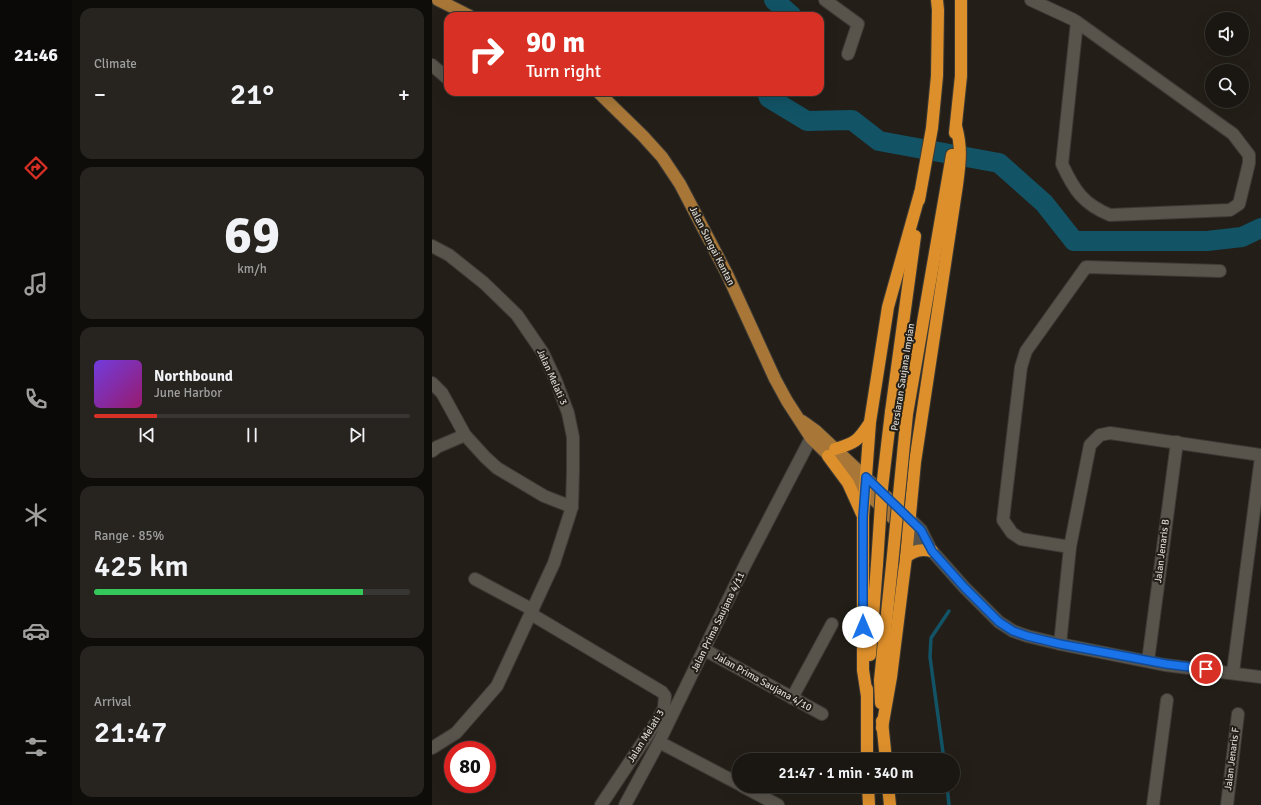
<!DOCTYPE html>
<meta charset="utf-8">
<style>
:root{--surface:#1a1712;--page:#272420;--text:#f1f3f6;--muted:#9f9f9f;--line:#383632;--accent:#d93025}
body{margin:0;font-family:Signika,sans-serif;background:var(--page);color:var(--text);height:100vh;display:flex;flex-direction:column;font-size:15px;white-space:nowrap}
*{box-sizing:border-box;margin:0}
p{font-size:13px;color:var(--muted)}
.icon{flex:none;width:22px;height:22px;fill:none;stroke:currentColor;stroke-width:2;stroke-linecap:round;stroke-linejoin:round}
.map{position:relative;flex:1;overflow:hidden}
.sheet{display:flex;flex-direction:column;gap:8px;padding:8px;background:#0e0d0a;width:360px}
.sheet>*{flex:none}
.guide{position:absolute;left:12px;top:12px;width:380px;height:84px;border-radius:12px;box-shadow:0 4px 16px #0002,0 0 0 1px var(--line);background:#d93025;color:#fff;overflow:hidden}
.buttons{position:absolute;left:773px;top:12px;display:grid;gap:8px}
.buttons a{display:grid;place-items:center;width:44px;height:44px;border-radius:50%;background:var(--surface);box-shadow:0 4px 16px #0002,0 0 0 1px var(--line);font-size:20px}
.speed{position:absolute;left:12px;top:741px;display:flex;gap:8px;font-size:20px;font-weight:700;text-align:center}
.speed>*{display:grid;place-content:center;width:52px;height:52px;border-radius:50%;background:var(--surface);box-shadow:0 4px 16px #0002,0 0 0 1px var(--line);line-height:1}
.speed .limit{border:6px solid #d22;background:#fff;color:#111}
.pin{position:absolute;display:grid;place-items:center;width:34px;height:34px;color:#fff;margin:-17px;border:2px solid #fff;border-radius:50%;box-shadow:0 1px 4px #0007}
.me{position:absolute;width:44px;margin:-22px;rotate:0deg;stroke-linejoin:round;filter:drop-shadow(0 0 3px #0008)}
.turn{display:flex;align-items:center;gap:14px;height:84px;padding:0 16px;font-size:18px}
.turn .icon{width:52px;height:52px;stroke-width:2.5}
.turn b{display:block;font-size:28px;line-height:34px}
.big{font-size:30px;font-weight:600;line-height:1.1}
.sheet .tile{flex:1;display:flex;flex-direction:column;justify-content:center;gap:6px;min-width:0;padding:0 14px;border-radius:12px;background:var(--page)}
.sheet .dial{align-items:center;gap:0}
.dial b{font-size:52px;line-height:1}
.song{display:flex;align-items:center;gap:12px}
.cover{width:48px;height:48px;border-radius:6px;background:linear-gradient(135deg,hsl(260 70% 55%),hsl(320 70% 35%))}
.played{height:4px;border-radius:2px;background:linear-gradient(90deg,var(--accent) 20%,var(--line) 20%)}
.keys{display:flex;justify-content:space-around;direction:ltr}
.heat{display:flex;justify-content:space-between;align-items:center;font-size:22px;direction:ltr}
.charge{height:6px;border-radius:3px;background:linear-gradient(90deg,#34c759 85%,var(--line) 0)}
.trip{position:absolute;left:300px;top:753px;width:228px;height:40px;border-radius:20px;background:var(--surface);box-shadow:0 4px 16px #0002,0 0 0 1px var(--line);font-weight:600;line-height:40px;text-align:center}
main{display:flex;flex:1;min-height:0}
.menu{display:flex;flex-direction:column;width:72px;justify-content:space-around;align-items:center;background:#0a0907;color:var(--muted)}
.menu .icon{width:28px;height:28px}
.menu .current{color:var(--accent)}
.menu b{font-size:18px;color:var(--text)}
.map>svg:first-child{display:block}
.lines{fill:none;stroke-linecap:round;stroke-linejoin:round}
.stream{stroke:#125366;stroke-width:3.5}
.river{stroke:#125366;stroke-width:20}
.minor-casing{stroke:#3d3a35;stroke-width:14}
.major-casing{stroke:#3d3a35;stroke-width:14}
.highway-casing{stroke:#3d3a35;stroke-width:14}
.minor{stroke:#58544c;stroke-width:12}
.major{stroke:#a87738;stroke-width:12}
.highway{stroke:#dd8f2b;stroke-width:12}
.highway-bridge-casing{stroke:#3d3a35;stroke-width:14;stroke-linecap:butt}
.highway-bridge{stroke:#dd8f2b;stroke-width:12}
.route-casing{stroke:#114b97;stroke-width:10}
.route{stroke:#1a73e8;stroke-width:7}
.labels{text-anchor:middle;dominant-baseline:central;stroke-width:4;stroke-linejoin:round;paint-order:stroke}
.street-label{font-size:10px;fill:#d8d6d1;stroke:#231f18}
</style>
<main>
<nav class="menu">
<b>21:46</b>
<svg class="icon current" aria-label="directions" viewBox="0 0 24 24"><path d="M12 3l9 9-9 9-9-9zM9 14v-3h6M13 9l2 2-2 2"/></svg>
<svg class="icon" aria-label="music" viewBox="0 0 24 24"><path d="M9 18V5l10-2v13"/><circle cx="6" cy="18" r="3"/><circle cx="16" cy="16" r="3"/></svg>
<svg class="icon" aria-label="phone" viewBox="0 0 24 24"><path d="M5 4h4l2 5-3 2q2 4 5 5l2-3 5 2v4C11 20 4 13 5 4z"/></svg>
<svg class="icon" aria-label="climate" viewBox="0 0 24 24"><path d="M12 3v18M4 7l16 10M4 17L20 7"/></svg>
<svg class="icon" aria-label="car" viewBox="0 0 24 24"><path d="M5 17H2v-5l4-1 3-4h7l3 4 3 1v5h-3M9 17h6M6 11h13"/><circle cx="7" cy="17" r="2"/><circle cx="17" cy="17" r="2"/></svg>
<svg class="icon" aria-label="filters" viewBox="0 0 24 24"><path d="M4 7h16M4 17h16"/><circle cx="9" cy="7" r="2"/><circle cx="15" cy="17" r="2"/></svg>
</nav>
<section class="sheet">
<div class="tile"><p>Climate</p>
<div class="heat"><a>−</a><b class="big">21°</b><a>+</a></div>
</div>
<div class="tile dial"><b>69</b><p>km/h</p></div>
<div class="tile">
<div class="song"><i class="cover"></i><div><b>Northbound</b><p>June Harbor</p></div></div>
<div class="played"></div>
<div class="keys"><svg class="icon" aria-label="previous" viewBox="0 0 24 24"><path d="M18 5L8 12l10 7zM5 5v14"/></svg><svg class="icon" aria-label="pause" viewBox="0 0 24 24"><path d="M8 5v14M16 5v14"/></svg><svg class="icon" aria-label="next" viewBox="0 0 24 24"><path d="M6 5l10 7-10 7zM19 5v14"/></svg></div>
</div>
<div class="tile"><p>Range · 85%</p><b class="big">425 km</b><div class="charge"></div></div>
<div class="tile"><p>Arrival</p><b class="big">21:47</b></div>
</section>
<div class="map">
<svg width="829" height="805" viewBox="0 0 829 805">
<rect width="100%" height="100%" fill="#231f18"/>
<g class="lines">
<g class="stream">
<path d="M512,760l-14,-103 1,-19 18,-27"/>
<path d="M515,786l2,19"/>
</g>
<g class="river">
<path d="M342,0l18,16"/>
<path d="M335,92l2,6 38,23 45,-1 27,21 120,22 45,40 30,38h133l35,-4 19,-9"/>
</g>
<defs>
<g id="minor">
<path d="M393,0l33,24 -10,30"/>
<path d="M599,0l41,19 5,3 156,112 16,21v8l-10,41 -9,6 -120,5c-27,-11 -36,-25 -48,-51l15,-142"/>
<path d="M0,65l16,14"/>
<path d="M0,246l17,9 35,28 33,32 26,38 13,28 12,32 5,24v33l-1,37 -18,56 -57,123 -41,47 -24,15"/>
<path d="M0,383l10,10 23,42 20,22 12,11 47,28 28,11"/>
<path d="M0,451l5,-4 28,-12"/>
<path d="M477,518l12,12 10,20"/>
<path d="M476,533l7,7 17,11 32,36 35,35 14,9 14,5 33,8 105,21 96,12"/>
<path d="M638,547l-49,-8 -9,-6 -9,-13 18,-153 5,-16 60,-84 134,4"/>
<path d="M43,579l58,31"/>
<path d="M99,614l131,78 3,4 -1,12 -7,13 -56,84"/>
<path d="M628,644l10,-97 20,-102 10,-10 10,-2 151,22"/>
<path d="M273,650l117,64"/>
<path d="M716,661l29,-219"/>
<path d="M801,672l28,-215"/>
<path d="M360,698l40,-74"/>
<path d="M227,742l80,42"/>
<path d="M310,786l36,19"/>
<path d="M193,805l34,-63 87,-179 65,-125"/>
<path d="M721,805l14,-105"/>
<path d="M795,805l11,-91"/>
</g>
<g id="major">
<path d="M6,0l32,16"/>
<path d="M166,92l45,44 19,21 18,27 47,90 48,105 12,22 24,37 97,95"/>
<path d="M370,421l14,10 93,87"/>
</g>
<g id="highway">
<path d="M523,133l6,-57v-76"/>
<path d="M487,200l13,-72 5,-52 1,-66 -1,-10"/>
<path d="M459,412l24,-176"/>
<path d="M475,414l45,-259"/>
<path d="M403,449c20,-6 23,-8 34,-25"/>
<path d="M396,456l20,27 14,31"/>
<path d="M474,557c9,-7 15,-8 26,-6"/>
<path d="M438,655l7,-91"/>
<path d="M435,696l-4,-26v-153l7,-95 18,-115 32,-114"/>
<path d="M449,703l-1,-23 12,-115"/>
<path d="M450,721l4,39"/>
<path d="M450,728l9,-51 15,-120 9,-95 42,-277c3,-23 5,-37 -1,-59"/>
<path d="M435,760v-71"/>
<path d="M436,786l1,19"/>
<path d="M456,786l2,19"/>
</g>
</defs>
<use href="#minor" class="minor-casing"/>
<use href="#major" class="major-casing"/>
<use href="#highway" class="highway-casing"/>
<use href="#minor" class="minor"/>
<use href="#major" class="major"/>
<use href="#highway" class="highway"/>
<defs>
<g id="highway-bridge">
<path d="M445,564l5,-76 9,-76"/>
<path d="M460,565l15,-151"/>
</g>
</defs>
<use href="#highway-bridge" class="highway-bridge-casing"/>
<use href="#highway-bridge" class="highway-bridge"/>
</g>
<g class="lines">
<defs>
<path id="route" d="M431,627v-110l3,-40 55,53 11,21 32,36 35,35 14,9 14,5 33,8 106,20 40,5"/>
</defs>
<use href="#route" class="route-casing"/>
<use href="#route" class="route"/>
</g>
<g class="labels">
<g class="street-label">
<text transform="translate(280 246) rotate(63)">Jalan Sungai Kantan</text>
<text transform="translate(120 377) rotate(66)">Jalan Melati 3</text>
<text transform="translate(471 377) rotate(-81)">Persiaran Saujana Impian</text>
<text transform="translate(730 551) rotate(-83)">Jalan Jenaris B</text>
<text transform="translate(286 622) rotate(-64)">Jalan Prima Saujana 4/11</text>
<text transform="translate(331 682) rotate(29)">Jalan Prima Saujana 4/10</text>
<text transform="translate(214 736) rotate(-58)">Jalan Melati 3</text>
<text transform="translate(800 759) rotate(-83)">Jalan Jenaris F</text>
</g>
</g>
</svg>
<div class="buttons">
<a><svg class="icon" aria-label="sound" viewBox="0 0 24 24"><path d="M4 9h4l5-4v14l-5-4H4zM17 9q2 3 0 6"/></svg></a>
<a><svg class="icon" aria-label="search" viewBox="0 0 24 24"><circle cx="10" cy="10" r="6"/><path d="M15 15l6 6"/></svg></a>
</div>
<div class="speed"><div class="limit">80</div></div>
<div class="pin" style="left:774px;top:669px;background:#d93025"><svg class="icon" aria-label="arrive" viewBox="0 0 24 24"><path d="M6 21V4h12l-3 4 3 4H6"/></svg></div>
<svg class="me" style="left:431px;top:627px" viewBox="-20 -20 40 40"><circle r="19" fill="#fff"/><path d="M0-13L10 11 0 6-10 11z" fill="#1a73e8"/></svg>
<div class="trip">21:47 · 1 min · 340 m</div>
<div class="guide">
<div class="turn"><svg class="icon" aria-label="right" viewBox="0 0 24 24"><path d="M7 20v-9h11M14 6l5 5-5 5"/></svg><div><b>90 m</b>Turn right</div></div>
</div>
</div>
</main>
